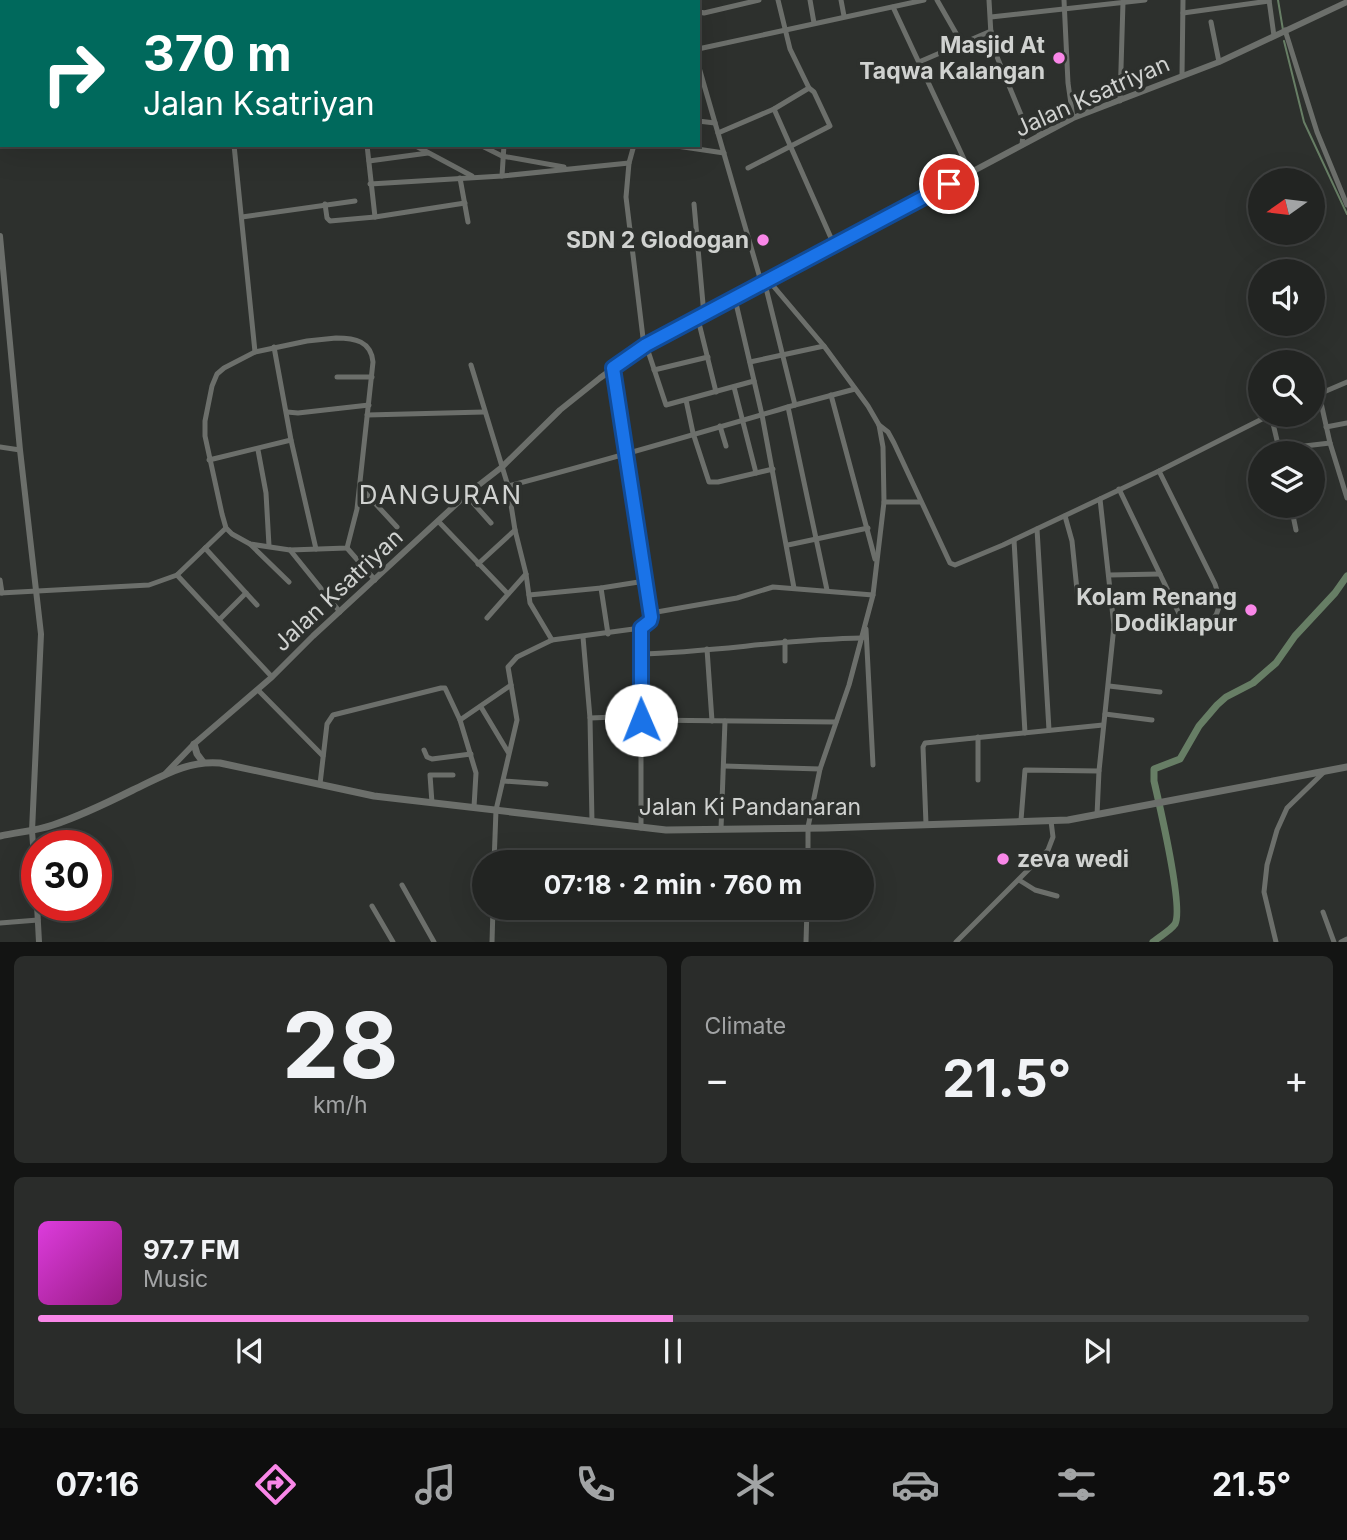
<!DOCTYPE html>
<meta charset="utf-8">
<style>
:root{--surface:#222422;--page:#2a2c2a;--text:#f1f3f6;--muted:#a2a4a5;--line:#3f4140;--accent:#f987e8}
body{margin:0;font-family:Inter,sans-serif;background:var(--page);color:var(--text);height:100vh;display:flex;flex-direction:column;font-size:26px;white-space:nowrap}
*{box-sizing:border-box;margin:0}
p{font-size:23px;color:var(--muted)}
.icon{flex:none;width:38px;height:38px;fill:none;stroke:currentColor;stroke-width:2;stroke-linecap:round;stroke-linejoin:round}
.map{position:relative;height:942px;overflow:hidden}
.drawer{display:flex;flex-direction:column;gap:14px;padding:14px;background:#131413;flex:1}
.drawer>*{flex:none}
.hud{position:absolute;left:0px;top:0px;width:700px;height:147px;box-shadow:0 7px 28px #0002,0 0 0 2px var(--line);background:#00695c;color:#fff;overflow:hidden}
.needle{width:46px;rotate:256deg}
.fabs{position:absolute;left:1248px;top:168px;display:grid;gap:14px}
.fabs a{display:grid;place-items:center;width:77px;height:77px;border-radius:50%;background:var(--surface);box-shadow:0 7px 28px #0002,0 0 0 2px var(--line);font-size:35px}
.speed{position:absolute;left:21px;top:830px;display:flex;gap:14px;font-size:35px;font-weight:700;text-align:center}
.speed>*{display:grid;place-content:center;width:91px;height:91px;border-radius:50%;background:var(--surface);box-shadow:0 7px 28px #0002,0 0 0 2px var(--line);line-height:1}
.speed .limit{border:10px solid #d22;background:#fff;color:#111}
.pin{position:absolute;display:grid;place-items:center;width:60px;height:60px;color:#fff;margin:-30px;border:4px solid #fff;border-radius:50%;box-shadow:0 2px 7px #0007}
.me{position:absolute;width:77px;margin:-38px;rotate:359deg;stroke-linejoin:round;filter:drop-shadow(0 0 5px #0008)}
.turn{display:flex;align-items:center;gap:24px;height:147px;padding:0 28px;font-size:32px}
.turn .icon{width:91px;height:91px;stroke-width:2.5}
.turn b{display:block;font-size:49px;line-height:60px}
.big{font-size:52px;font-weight:700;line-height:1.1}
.drawer .card{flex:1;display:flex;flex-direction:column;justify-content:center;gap:10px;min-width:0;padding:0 24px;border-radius:10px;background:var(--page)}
.drawer .dial{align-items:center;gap:0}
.dial b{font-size:91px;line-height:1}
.song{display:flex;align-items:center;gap:21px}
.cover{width:84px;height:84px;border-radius:10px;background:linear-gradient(135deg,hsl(300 70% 55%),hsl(310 70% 35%))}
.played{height:7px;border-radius:4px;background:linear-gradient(90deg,var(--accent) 50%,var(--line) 50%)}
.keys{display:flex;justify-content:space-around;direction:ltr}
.heat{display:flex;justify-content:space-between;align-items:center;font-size:38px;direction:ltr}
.drawer .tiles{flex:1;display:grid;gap:14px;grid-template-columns:1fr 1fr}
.card:last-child{grid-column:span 2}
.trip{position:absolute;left:472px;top:850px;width:402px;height:70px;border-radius:35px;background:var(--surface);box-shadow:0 7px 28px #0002,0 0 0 2px var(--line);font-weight:700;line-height:70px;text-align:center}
.tabs{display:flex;height:112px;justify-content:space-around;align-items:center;background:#0e0e0e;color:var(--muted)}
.tabs .icon{width:49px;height:49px}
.tabs .on{color:var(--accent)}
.tabs b{font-size:32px;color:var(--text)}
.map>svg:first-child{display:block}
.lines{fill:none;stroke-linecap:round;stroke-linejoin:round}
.stream{stroke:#677e65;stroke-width:2}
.canal{stroke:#677e65;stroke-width:7}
.minor{stroke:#6c6f6b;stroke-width:5}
.tertiary{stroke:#6c6f6b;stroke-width:6}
.secondary{stroke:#6c6f6b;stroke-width:7}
.route-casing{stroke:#114b97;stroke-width:18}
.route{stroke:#1a73e8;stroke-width:12}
.poi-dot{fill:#f987e8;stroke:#2d302d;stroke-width:2.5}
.labels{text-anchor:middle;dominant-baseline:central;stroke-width:7;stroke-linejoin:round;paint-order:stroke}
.poi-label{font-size:23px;font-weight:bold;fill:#d0d2d0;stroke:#2d302d;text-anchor:end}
.street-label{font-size:23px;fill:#d0d2d0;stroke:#2d302d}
.quarter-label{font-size:26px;letter-spacing:2px;fill:#d0d2d0;stroke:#2d302d}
</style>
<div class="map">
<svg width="1347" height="942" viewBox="0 0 1347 942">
<rect width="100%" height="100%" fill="#2d302d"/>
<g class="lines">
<g class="stream">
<path d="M1278,0l5,30"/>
<path d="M1284,41l20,81 43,92"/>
</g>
<path class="canal" d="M1153,942c7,-6 17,-11 22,-18 9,-16 -16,-121 -21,-143v-12l26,-10 19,-33 18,-21 9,-8 27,-14 23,-20 19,-27 40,-43 12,-17"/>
<g class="minor">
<path d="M219,0v2"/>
<path d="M350,0v2"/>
<path d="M360,0l1,2"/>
<path d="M383,0l1,2"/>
<path d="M414,0v2"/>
<path d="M572,0v2"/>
<path d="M599,0v2"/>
<path d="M681,0l1,2"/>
<path d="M697,0v2"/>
<path d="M778,0l12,49 19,39"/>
<path d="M810,0l4,23"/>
<path d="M841,0l3,16"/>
<path d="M937,0l24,42"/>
<path d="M989,0l2,35 4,17 29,70 -2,23"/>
<path d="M1064,0l4,83 5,35"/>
<path d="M1269,0l5,36"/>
<path d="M518,2v-2"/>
<path d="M698,7l2,5 4,1 55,-13"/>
<path d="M893,7l77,165"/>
<path d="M1183,13l86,-12"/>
<path d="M991,17l154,-17"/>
<path d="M1211,22l8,40"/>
<path d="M1285,30l32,102 30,73"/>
<path d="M698,49l226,-49"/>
<path d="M919,62l72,-31"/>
<path d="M698,64l64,221"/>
<path d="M1182,76l1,-76"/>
<path d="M1120,101l3,-99"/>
<path d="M774,109l61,138"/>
<path d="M698,121l17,2"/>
<path d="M1024,122l18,12"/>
<path d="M718,133l56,-24 35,-21 5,4 16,34 -82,42"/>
<path d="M234,145l21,207"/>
<path d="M367,145l8,72"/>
<path d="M414,145l58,31"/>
<path d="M480,145l22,11 62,11"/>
<path d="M634,145l-5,18 -3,34 18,149"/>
<path d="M670,145l54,8"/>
<path d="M369,161l59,-8"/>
<path d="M502,176l2,-31"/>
<path d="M460,178l8,44"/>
<path d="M370,184l132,-8 127,-13"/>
<path d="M325,204l2,14 3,3 45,-4 90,-14"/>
<path d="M694,204l10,111"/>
<path d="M242,217l113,-16"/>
<path d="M699,244l49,-6"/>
<path d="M769,281l55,65 44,60 11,19 4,22 1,55 -11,93 -24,90 -29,84 -12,58v36"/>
<path d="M735,299l27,116 32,173"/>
<path d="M698,319l18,73"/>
<path d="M336,338c19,0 35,3 37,24l-16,147 -10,39 -57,2 -40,-6 -18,-10 -6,-6 -4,-14 -17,-78v-15l7,-35 5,-12 7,-6 31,-16 52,-11z"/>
<path d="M646,345l20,60 88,-24"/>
<path d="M274,347l17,93 25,109"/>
<path d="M750,362l74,-16"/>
<path d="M471,365l37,121 7,44 11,44 4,29 22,37 -35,17 -9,10 9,53 -21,90 -2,53"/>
<path d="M654,370l54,-13"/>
<path d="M337,377h35"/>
<path d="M734,387l22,86"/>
<path d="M1319,394l11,49 17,55"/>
<path d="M831,395l44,164"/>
<path d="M1312,397l35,-15"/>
<path d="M686,400l7,33 16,49h9l55,-13"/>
<path d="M795,405l60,-16"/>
<path d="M788,407l39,183"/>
<path d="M287,412l11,1 71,-8"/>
<path d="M367,415l117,-3"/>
<path d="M1271,415l9,38"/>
<path d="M879,425l9,7 6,11 56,120 5,2 48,-20 156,-74 111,-56"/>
<path d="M720,426l6,20"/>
<path d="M1326,427l21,-4"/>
<path d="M0,447l20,3"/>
<path d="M1279,449l51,-6"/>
<path d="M258,450l8,43 3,53"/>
<path d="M209,460l82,-20"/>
<path d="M508,486c96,-25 191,-53 287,-81l-30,-121"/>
<path d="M360,487l37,40"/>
<path d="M1119,489l66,137"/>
<path d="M466,495l25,28"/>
<path d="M1100,499l14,127"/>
<path d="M884,502h37"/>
<path d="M1291,506l5,24"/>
<path d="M1065,516l7,25 6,59"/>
<path d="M438,521l70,73"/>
<path d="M1037,529l12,201"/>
<path d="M1014,540l11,193"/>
<path d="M250,544l39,38"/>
<path d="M788,545l80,-17"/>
<path d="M205,548l52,57"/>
<path d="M347,548l28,32"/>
<path d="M290,550l50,62"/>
<path d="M478,564l37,-34"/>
<path d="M177,575l95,102"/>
<path d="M1109,575l51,-1"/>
<path d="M0,580l2,13"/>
<path d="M601,588l7,46"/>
<path d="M0,593l149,-8 28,-10 49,-47"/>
<path d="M529,595l72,-7 44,-7"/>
<path d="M651,613l86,-15 36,-11 100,8"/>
<path d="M487,618l39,-44"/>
<path d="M219,620l27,-27"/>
<path d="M641,628v200"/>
<path d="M866,629l7,136"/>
<path d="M583,637l7,81 2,104"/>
<path d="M552,640l89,-12 10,-8 -38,-252"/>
<path d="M785,641v20"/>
<path d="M707,649l5,72"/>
<path d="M640,654c74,-2 147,-15 222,-16"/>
<path d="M1109,686l51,6"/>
<path d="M258,690l65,66"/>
<path d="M481,707l27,45"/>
<path d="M1105,714l47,6"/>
<path d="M590,718l50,-2"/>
<path d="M641,720l195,2"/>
<path d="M424,750l3,7 5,2 39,-5"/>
<path d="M724,766l96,3"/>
<path d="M978,780v-43"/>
<path d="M503,781l43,3"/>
<path d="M320,784l7,-60 6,-9 108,-27h4l15,32"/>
<path d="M432,803l-2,-28h23"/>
<path d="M474,807l2,-34 -16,-53 51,-35"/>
<path d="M1097,815l2,-44 15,-145c17,0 33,0 50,0 32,0 67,3 51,-42l-56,-113"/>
<path d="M1021,820l4,-50 74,1"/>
<path d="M926,824l-3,-77 2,-4 178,-18"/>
<path d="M721,829l4,-108"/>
<path d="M1019,880l16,10 22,6"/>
<path d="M402,885l32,57"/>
<path d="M372,906l21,36"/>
<path d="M1323,912l11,30"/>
<path d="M0,923l38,-3"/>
<path d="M492,942l1,-34"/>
<path d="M806,942l1,-34"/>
<path d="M956,942l92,-92 5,-13 -2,-16"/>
<path d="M1276,942l-12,-50 3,-27 10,-35 10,-22 37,-36"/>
<path d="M1341,942l6,-3"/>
</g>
<g class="tertiary">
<path d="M0,236l20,214 21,184 -9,197 5,67"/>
<path d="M166,773l28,-29 78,-67 41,-41 153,-141 36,-28 58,-57 40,-32 44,-32 429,-228 146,-56 128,-60"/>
<path d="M37,905l2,37"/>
</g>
<g class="secondary">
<path d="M194,744l3,10 6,8"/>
<path d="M0,836c18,-4 36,-5 53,-11 27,-9 54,-22 80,-35 28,-13 54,-30 87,-27l154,33 292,34 159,-2 243,-8 279,-53"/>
</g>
</g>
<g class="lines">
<defs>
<path id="route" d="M641,720v-92l9,-7 1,-4 -38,-249 33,-23 303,-161"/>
</defs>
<use href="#route" class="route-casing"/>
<use href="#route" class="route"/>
</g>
<g class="poi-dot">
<circle cx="1059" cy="58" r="7"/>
<circle cx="763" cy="240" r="7"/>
<circle cx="1251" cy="610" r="7"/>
<circle cx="1003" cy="859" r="7"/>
</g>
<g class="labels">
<g class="poi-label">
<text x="1045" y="45">Masjid At<tspan x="1045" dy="26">Taqwa Kalangan</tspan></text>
<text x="749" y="240">SDN 2 Glodogan</text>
<text x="1237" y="597">Kolam Renang<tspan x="1237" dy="26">Dodiklapur</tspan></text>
<text x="1017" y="859" text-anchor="start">zeva wedi</text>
</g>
<g class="street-label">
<text transform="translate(1092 96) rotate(-24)">Jalan Ksatriyan</text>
<text transform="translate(338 590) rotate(-43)">Jalan Ksatriyan</text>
<text x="750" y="807">Jalan Ki Pandanaran</text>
</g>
<g class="quarter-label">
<text x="441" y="494">DANGURAN</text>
</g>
</g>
</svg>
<div class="fabs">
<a><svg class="needle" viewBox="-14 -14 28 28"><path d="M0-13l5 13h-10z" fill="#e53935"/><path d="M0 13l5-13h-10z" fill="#a2a4a5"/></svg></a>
<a><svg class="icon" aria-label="sound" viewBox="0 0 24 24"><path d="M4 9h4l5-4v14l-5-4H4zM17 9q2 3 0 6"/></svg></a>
<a><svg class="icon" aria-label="search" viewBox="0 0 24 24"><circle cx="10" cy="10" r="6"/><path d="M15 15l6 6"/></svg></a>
<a><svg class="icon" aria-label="layers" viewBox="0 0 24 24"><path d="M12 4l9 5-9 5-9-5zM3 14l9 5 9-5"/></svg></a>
</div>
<div class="speed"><div class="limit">30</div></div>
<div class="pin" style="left:949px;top:184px;background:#d93025"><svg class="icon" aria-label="arrive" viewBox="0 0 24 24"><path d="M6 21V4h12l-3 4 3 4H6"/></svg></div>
<svg class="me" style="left:641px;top:720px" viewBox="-20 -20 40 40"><circle r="19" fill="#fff"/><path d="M0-13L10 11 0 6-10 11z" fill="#1a73e8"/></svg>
<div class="trip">07:18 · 2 min · 760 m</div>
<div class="hud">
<div class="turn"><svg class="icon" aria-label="right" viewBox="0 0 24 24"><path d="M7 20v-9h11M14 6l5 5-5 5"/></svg><div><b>370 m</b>Jalan Ksatriyan</div></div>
</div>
</div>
<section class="drawer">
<div class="tiles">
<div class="card dial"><b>28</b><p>km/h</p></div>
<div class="card"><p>Climate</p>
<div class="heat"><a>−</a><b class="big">21.5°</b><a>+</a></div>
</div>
<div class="card">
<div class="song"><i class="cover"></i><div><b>97.7 FM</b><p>Music</p></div></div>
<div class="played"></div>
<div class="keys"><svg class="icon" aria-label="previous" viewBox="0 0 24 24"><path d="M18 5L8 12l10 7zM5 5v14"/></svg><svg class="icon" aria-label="pause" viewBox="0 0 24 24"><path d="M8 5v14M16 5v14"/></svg><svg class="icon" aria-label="next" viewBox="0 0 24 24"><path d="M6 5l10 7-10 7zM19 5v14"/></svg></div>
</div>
</div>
</section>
<nav class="tabs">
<b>07:16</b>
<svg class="icon on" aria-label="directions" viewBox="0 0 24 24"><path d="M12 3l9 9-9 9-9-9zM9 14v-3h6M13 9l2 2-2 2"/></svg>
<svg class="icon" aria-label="music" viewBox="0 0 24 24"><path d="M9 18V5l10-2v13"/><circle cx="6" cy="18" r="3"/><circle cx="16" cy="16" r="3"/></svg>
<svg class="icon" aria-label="phone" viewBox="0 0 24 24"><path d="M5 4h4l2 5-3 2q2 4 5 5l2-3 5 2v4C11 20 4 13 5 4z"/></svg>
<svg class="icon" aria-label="climate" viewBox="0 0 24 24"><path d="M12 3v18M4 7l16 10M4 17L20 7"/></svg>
<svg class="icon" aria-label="car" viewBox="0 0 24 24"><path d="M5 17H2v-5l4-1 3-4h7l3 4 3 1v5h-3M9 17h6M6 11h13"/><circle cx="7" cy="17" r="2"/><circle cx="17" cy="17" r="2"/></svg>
<svg class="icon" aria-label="filters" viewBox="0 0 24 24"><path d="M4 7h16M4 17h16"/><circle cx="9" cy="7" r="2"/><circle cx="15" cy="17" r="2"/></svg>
<b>21.5°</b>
</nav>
